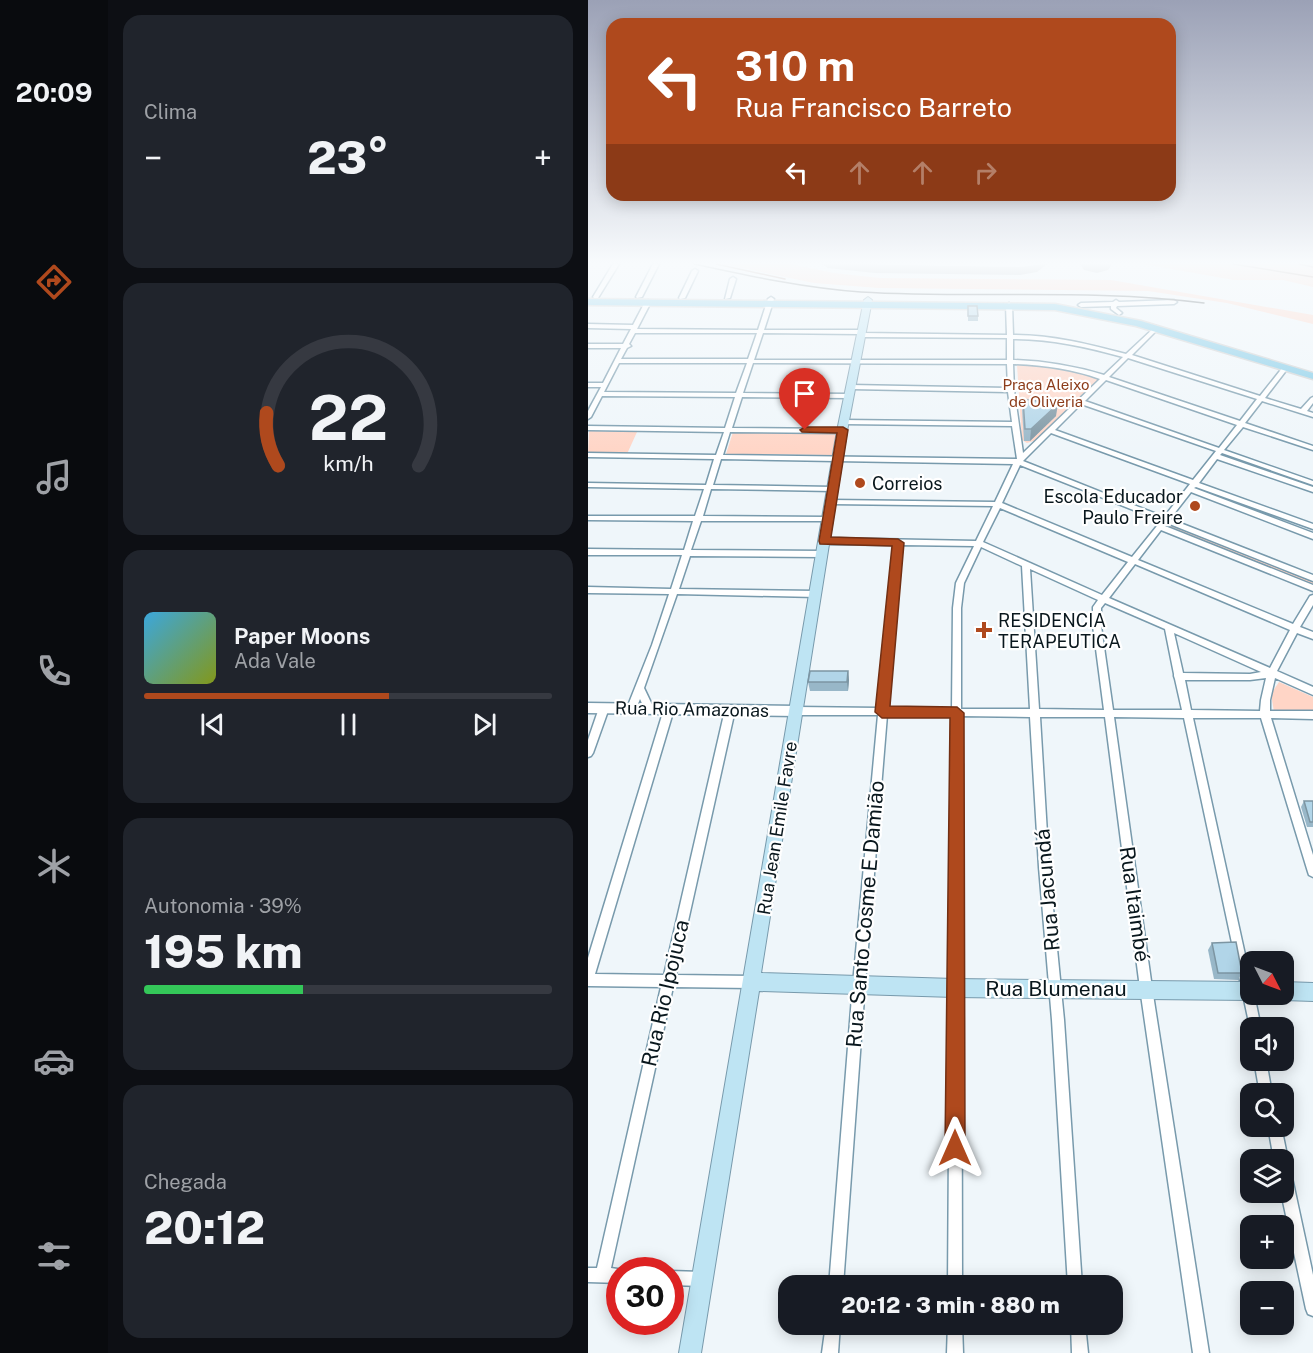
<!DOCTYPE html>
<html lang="pt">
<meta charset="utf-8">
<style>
:root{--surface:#171b24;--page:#20242c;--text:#f1f3f6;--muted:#9ea1a6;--line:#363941;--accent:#af491d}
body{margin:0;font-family:"Public Sans",sans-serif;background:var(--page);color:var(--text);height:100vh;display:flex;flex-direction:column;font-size:22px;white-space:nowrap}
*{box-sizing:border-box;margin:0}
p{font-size:20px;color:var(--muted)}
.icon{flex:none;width:33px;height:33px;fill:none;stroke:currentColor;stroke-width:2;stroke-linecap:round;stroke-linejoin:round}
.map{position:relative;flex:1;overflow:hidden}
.drawer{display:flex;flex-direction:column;gap:15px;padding:15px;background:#0d0f14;width:480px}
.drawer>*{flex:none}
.hud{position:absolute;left:18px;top:18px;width:570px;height:183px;border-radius:18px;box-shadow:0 3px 15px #0003;background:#af491d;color:#fff;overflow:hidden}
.needle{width:39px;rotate:132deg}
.tools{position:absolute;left:652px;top:951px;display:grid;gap:12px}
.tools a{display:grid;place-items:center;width:54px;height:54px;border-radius:12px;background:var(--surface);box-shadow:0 3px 15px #0003;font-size:30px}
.speed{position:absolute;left:18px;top:1257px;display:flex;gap:12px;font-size:30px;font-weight:700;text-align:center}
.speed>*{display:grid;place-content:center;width:78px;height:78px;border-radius:50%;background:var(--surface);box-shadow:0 3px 15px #0003;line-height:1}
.speed .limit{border:9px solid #d22;background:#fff;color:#111}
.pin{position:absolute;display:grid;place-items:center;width:51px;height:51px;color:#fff;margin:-62px -26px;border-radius:50% 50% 50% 0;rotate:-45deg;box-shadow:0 0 6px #0007}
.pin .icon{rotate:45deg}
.me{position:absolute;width:66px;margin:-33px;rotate:0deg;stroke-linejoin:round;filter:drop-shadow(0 0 4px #0008)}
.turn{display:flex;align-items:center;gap:21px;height:126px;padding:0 30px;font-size:27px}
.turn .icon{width:78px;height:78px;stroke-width:2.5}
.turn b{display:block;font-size:42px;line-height:51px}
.lanes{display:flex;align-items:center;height:57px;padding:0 30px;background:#0003;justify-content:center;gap:30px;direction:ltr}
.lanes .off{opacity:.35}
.big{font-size:45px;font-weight:800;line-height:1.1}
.drawer .card{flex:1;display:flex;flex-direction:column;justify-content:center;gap:9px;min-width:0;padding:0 21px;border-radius:18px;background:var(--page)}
.drawer .dial{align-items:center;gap:0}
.dial svg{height:156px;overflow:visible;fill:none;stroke:var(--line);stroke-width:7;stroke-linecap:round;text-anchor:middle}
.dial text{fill:var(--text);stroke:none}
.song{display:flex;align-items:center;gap:18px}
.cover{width:72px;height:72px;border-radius:9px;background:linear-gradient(135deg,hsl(200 70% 55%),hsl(70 70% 35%))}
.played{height:6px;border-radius:3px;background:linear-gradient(90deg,var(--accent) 60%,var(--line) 60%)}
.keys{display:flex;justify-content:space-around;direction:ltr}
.heat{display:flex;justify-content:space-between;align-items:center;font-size:33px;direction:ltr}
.charge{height:9px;border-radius:4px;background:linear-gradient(90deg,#34c759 39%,var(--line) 0)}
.trip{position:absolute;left:190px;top:1275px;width:345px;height:60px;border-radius:18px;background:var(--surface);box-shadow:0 3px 15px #0003;font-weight:800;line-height:60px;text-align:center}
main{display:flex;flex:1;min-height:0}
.tab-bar{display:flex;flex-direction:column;width:108px;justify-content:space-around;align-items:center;background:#090b0e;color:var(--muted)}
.tab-bar .icon{width:42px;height:42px}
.tab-bar .current{color:var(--accent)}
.tab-bar b{font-size:27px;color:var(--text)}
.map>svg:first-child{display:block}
.green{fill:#ffd5c6}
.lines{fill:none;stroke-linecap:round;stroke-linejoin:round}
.stream{stroke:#8e6454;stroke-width:1.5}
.taxiway{fill:#9ea8ac;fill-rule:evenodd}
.runway{fill:#9ea8ac;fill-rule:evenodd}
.minor-casing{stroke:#789aac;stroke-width:3}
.tertiary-casing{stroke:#789aac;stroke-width:3}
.secondary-casing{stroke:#789aac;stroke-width:2}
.primary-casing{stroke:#ced1d2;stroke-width:3}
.minor{fill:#fff;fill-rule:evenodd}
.tertiary{fill:#fff;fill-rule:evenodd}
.secondary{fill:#bee4f3;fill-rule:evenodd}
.primary{fill:#7dc9e6;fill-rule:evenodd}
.tram{stroke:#4d595e;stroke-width:1.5}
.wall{fill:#98b7c8}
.shaded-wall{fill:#7c95a2}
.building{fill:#b1d5e8;stroke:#7c95a2;stroke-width:1.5}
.route{fill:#af491d;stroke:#722f13;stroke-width:1.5}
.poi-dot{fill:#af491d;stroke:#fff;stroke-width:2}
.labels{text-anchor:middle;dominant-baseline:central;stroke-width:4.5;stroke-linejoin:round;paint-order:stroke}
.far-park-label{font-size:15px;fill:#8c3c1a;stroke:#fff}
.poi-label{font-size:18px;fill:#09171d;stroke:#fff;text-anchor:start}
.street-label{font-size:18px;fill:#09171d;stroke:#fff}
.near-street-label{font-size:21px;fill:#09171d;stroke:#fff}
</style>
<main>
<nav class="tab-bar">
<b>20:09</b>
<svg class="icon current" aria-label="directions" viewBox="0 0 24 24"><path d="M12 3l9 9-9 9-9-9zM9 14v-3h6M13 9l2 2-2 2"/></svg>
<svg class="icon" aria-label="music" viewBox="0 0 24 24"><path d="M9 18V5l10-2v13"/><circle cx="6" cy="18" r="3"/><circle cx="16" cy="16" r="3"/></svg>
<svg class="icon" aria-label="phone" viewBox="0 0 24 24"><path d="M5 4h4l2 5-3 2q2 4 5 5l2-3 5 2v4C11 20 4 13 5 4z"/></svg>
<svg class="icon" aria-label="climate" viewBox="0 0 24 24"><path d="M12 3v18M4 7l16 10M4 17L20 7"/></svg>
<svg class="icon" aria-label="car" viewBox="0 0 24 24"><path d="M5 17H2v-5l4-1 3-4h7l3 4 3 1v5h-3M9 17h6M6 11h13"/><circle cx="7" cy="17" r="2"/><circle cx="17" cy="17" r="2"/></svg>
<svg class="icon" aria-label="filters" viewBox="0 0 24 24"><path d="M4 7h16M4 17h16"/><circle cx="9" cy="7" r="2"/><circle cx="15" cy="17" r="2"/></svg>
</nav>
<section class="drawer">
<div class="card"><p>Clima</p>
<div class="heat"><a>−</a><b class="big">23°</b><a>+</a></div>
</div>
<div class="card dial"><svg viewBox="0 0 100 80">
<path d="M14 69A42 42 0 1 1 86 69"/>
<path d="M14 69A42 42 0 0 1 8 42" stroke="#af491d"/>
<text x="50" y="56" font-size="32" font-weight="700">22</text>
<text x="50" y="72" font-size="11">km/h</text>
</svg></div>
<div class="card">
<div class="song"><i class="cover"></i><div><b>Paper Moons</b><p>Ada Vale</p></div></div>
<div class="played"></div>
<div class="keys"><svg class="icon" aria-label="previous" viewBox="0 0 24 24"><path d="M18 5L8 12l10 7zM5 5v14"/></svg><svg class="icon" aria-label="pause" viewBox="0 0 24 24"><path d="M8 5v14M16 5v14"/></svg><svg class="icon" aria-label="next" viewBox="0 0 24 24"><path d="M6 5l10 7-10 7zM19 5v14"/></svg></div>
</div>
<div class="card"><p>Autonomia · 39%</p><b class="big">195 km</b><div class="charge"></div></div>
<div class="card"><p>Chegada</p><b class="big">20:12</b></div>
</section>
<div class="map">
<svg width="725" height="1353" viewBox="0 0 725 1353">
<rect width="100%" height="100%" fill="#eff6fa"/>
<g class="green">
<path d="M135,264h68l43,9 46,5 231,2 202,35v9l-86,-21 -79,-12 -269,-3 -65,-5z"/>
<path d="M555,264h170v23l-30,-7h-49z"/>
<path d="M431,364l40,2 40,12v2l-62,60 -10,3 -5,-3 -5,-75z"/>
<path d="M1,431l48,1 -10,22h-39z"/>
<path d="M145,432l104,1 -5,22 -106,-1z"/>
<path d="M578,521l147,59v5l-151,-58z"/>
<path d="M691,682l34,15v15h-39l-3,-18z"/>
</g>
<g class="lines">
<g class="stream">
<path d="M128,264l69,15"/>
<path d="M645,264l80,13"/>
<path d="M711,264l14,3"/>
</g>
<path class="taxiway" d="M234,264l198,3 27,-3 -10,8 -17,3 -145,-2 -47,-5z"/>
<path class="runway" d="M492,264h32l-4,6 -11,3 -13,-3z"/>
<defs>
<g id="minor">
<path d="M25,264h6l-21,34h-4l-1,-1z"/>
<path d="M65,264h6l-17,33 -5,1 -1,-1z"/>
<path d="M107,269l3,2 -13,27 -5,1 -1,-1 13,-27z"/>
<path d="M145,277l3,2 -6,19 -5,1 5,-20z"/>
<path d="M183,297l3,2 -10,31h97l3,2 -1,1 144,2 -1,-30 3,-2 3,2 1,30c39,0 75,9 113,19l30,-28 3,2 -27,27 128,41 23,-29 2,-1 3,2 -23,30 36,11 10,-11 2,-1v6l-6,8 6,2v4l-51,-16 -17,22 68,23v4l-70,-23 -19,23 89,31v4l-91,-32 -2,2 93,32v5l-96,-33 -18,24 114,41v5l-117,-42 -2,1 119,45v6l-122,-47 -21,27 143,56v6l-146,-58 -2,3 148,59v6l-152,-61 -23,30 155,64 17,-28 3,-1v10l-13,22 13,5v7l-16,-6 -20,38 36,16v8l-38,-17 -5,22v11h43v8l-42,-1 42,137v22l-4,-2 -1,-3 -47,-154h-68l58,264v12h3l7,34h-10v4l-67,-314 -70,-1 38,271 57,365h-16l-53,-365 -35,-271h-65l9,150 15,153 18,266h-14l-16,-266 -13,-153 -9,-150 -69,-1 1,570h-14l4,-570 -65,-1 -22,269 -22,302h-14l24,-302 25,-269h-81l-3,-1 -2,-3 2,-3 3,-1 82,1 15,-163 -69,-1 -4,-3 4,-3 151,3 17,-35 -162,-2 -4,-2 4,-2 164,2 18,-38 -292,-5 -8,26 120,2 4,2 -4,2 -122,-2 -8,27 125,1 4,2 -4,2h-127l-10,29 131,1 4,3 -4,3 -132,-1 -11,33 137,2 4,3 -4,3 -139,-3 -33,94 10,21 -2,3h-6l-6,-13 -5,12h-6l-2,-3 25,-63 17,-51 -81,-1v-6l83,2 11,-34h-94v-6l96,1 9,-29 -105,-1v-4h107l9,-27 -116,-2v-4l118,2 8,-26 -126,-2v-4l128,2 8,-23 -136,-2v-4l137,2 10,-31 -133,-1 -11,21 -3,2v-8l13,-24h-13v-4h15l18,-35h-33v-4h35l8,-15 -43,-1v-4l45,1 12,-23 3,-2 3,2 -14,27 121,1 10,-31zM47,333h122l-9,26h-127l6,-11 4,-2 -2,-2zM175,333l96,1v2l2,1 146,1v22h-253zM425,339c38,0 73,8 110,18l-19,18c-30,-9 -60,-14 -91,-15zM540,358l129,41 -17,22 -131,-44zM31,363h128l-11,30 -132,-1zM165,363l254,1 1,24 -157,-3 -3,2 3,2 157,3 4,30 -168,-2 -3,2 3,2 168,2 5,33 -294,-4 7,-23 112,1 3,-2 -3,-2 -110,-1 10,-31 107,1 3,-2 -3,-2 -106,-1zM425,364c30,1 59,5 87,15l-77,74 -9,-63zM518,380l131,45 -18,23 -134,-47zM493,404l135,47 -23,29 -138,-50zM463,433l139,51 -26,33 -141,-56zM432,465l141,56 -29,36 -130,-54zM412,508l128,54 -26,33 -119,-53zM314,545l72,1 -18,37 -3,25 -1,101 -64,-1zM393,547l41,19 8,143h-69v-101l3,-25zM547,564l155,66 -20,38 -161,-70zM442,569l68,31 -5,7v19l11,84 -65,-1zM517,603l60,26 9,45v2l1,3 7,31h-69l-12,-84v-18zM586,633l87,39 -11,2 -67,-1zM678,678l-5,22 -1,11 -69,-1 -6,-30h65z"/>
<path d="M528,300l3,2 55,-2 3,2 -3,2 -57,2 -1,2 6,5 -3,2 -8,-6v-3l-30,1 -3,-2 3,-2 32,-1z"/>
<path d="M16,704l3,1 2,3 -16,45 -2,3 -3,1v-17l11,-32 2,-3z"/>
<path d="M81,705l3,1 2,3 -79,265 69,1 61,-265 2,-3h6l2,3 -59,265 76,1 4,2 2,4 -2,4 -4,2 -79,-1 -62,281 13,2h-4v13l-32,-1v-14h9l64,-281 -73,-1v-28l76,-249 2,-3z"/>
<path d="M666,1060h12l6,34h-12z"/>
<path d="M680,1126h13l7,34 -2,5h-2v-5h-10z"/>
<path d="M696,1166l5,2 2,5 22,102v41l-5,-2 -2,-5 -25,-117h3z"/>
<path d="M82,1271l32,1 5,2 2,5 -2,5 -5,2 -32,-1z"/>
<path d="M238,1324h14l-2,29h-16z"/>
<path d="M360,1324h14l1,29h-16z"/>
<path d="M483,1324h14l3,29h-16z"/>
</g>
<path id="tertiary" d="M0,703l209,3 4,2 2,3 -2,3 -4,2 -209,-3z"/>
<g id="secondary">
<path d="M280,297l4,3 -25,131 -86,542 193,6 297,3v12h7l-7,6 -297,-3 -195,-6 -58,362h-22l158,-922 27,-131z"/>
<path d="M696,982l29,1v18l-29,-1 -6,-3 -1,-3h7z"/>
</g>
<path id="primary" d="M0,299l467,5 86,17 172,52v6l-177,-53 -81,-16 -467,-5z"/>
</defs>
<use href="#minor" class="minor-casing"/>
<use href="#tertiary" class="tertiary-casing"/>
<use href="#secondary" class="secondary-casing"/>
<use href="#primary" class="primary-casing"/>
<use href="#minor" class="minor"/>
<use href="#tertiary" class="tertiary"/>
<use href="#secondary" class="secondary"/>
<use href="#primary" class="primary"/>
<path class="tram" d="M106,264c55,12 111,24 167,28 115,7 229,-4 343,11"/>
</g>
<g class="wall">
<path d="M380,306l10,10v5h-10z"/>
<path d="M435,399l33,17 -26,25h-6l-2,-31z"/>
<path d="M260,671l1,9 -1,11h-38l-2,-9z"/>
<path d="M716,801h9v26h-6l-6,-20z"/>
<path d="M624,943l30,30 -4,7 -24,-1 -6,-29z"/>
</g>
<g class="shaded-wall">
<path d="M470,404l-2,12 -26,25 1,-12z"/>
<path d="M260,671l1,9 -1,11 -1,-9z"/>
</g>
<g class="building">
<path d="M380,306h9l1,10h-10z"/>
<path d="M435,399l35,5 -27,25h-6z"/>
<path d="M222,671h38l-1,11h-39z"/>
<path d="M716,801h9v21h-3z"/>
<path d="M648,942l6,31h-24l-6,-30z"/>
</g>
<linearGradient id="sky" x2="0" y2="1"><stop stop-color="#9ba1b6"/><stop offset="0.58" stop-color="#f8fbfd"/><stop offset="1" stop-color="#f8fbfd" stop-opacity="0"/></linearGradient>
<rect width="725" height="453" fill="url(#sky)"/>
<path class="route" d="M217,427h38l5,3 -17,107 67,2 6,4 -14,163 67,1 7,6 1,435 -3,7 -7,3 -7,-3 -3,-7 5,-430h-68l-7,-6 17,-166 -72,-2 -1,-3 18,-108 -35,-1 -2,-2z"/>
<g class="poi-dot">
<circle cx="272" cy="483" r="6"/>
<circle cx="607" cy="506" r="6"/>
<path d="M393 621h6v6h6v6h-6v6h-6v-6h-6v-6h6z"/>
</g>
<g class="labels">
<g class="far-park-label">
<text x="458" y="384">Praça Aleixo<tspan x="458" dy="17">de Oliveria</tspan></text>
</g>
<g class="poi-label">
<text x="284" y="483">Correios</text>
<text x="595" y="496" text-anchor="end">Escola Educador<tspan x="595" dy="21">Paulo Freire</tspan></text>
<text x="410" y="620">RESIDENCIA<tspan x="410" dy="21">TERAPEUTICA</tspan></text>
</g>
<g class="street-label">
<text transform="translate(104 709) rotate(1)">Rua Rio Amazonas</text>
<text transform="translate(189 828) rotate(-81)">Rua Jean Emile Favre</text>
</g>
<g class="near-street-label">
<text transform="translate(459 890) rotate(-95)">Rua Jacundá</text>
<text transform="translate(547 904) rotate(82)">Rua Itaimbé</text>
<text transform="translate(277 914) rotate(-85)">Rua Santo Cosme E Damião</text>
<text x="468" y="988">Rua Blumenau</text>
<text transform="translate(77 993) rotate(-77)">Rua Rio Ipojuca</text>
</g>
</g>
</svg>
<div class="tools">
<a><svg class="needle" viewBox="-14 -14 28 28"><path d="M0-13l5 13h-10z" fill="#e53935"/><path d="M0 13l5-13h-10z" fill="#9ea1a6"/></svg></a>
<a><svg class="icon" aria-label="sound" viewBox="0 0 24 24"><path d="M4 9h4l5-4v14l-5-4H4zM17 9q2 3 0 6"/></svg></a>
<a><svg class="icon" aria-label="search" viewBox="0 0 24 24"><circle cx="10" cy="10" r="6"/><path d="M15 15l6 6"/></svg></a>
<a><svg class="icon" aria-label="layers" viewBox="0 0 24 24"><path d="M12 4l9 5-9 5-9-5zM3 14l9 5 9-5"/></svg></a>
<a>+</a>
<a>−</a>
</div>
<div class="speed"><div class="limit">30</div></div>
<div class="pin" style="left:217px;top:430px;background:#d93025"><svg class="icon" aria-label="arrive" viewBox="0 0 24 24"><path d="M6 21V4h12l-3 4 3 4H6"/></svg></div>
<svg class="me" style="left:367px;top:1148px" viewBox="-20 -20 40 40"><path d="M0-17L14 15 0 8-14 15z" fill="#af491d" stroke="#fff" stroke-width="4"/></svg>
<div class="trip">20:12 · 3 min · 880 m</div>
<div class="hud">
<div class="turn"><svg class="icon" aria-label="left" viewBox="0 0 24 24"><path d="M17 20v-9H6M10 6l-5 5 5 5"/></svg><div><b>310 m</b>Rua Francisco Barreto</div></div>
<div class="lanes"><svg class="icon" aria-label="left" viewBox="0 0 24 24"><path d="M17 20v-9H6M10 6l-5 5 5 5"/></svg><svg class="icon off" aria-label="ahead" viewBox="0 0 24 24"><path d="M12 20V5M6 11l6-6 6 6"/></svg><svg class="icon off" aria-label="ahead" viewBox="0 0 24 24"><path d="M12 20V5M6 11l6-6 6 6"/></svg><svg class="icon off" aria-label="right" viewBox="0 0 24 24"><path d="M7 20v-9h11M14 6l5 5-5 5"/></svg></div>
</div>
</div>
</main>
